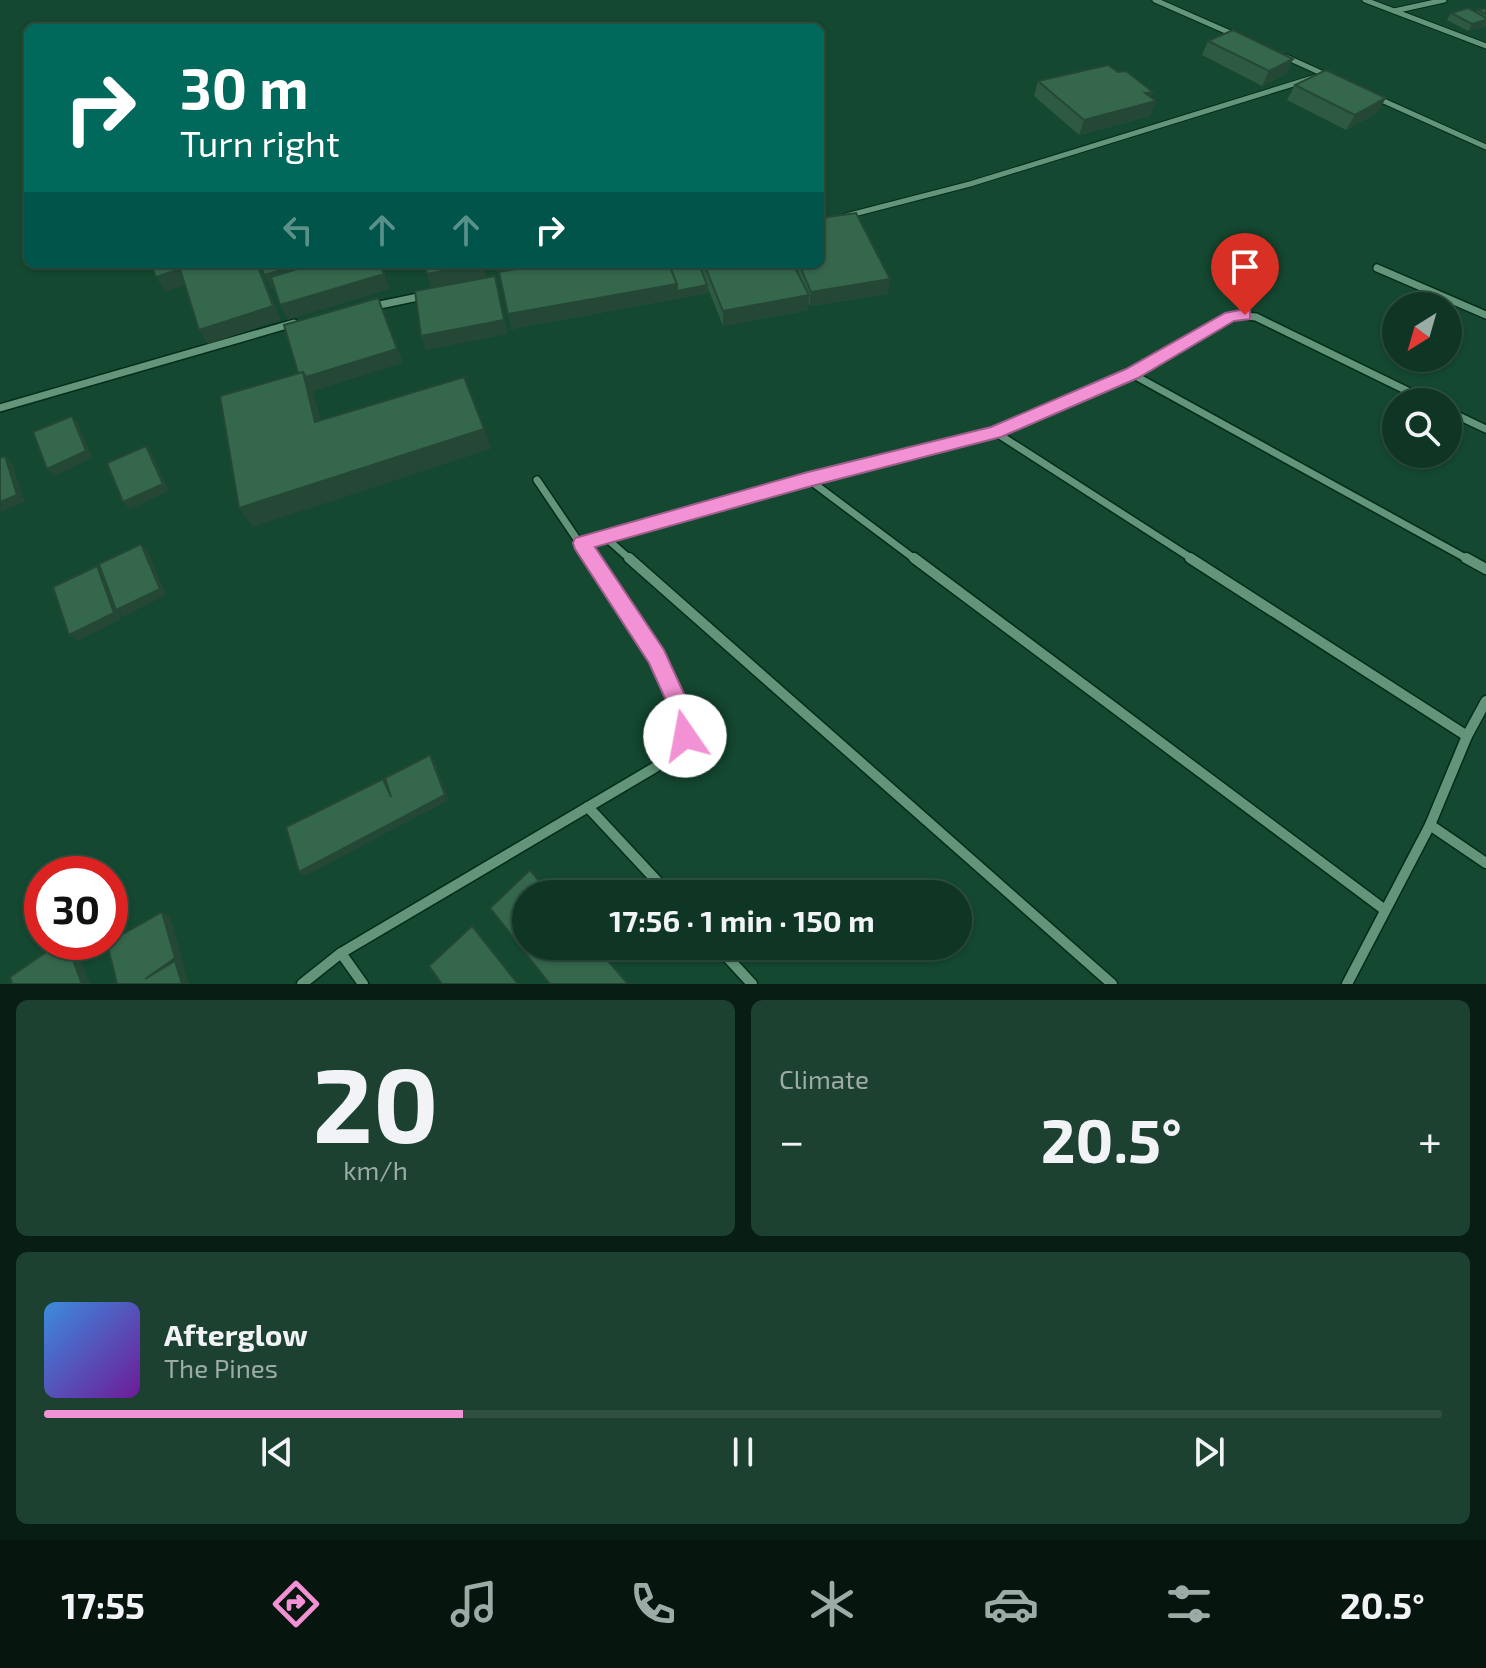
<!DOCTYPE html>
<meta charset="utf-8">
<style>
:root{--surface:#0f3624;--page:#1d4131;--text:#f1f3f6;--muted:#9baba6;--line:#2f5041;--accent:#f391d5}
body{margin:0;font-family:"Exo 2",sans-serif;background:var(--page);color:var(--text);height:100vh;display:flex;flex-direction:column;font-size:30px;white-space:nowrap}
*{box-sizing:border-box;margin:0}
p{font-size:26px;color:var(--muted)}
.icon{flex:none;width:44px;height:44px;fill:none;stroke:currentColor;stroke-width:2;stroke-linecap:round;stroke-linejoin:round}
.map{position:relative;height:984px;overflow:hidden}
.sheet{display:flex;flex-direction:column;gap:16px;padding:16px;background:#081e14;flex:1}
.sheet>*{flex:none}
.banner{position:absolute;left:24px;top:24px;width:800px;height:244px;border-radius:12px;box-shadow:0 2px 6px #0004,0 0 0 2px var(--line);background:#00695c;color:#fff;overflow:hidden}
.needle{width:52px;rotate:217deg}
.controls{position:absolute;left:1382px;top:292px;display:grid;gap:16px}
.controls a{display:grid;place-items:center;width:80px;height:80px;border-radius:50%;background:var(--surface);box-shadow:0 2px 6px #0004,0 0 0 2px var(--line);font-size:40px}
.speed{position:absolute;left:24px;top:856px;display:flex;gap:16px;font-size:40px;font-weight:700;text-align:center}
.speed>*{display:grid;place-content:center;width:104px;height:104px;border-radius:50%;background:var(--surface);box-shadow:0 2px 6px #0004,0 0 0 2px var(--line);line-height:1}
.speed .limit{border:12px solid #d22;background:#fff;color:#111}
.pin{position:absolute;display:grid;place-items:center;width:68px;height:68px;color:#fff;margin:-82px -34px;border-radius:50% 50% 50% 0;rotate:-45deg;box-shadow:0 0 8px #0007}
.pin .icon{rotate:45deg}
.me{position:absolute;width:88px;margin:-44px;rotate:348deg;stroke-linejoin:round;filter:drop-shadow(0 0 6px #0008)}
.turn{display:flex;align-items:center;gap:28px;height:168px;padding:0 24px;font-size:36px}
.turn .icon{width:104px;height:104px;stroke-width:2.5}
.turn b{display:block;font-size:56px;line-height:68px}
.lanes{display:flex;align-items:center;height:76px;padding:0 24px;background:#0003;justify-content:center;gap:40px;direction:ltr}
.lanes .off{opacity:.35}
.big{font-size:60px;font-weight:700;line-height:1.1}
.sheet .card{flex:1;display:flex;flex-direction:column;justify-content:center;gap:12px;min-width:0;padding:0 28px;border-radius:12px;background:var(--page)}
.sheet .dial{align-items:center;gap:0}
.dial b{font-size:104px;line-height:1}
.song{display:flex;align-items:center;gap:24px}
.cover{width:96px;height:96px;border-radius:12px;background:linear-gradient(135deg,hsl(210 70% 55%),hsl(280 70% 35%))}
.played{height:8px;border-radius:4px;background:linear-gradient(90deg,var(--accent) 30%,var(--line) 30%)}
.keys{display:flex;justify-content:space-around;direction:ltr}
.heat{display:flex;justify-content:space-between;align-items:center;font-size:44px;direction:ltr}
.sheet .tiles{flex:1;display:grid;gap:16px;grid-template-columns:1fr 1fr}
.card:last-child{grid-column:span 2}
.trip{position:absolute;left:512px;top:880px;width:460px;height:80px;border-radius:40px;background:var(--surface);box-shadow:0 2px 6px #0004,0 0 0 2px var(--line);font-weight:700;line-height:80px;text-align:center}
.dock{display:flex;height:128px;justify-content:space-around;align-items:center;background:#06160e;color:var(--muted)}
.dock .icon{width:56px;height:56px}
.dock .active{color:var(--accent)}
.dock b{font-size:36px;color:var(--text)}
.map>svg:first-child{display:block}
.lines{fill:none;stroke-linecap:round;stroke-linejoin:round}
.minor-far2-casing{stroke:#042c1a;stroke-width:7}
.minor-far1-casing{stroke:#042c1a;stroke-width:10}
.minor-casing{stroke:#042c1a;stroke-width:13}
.minor-far2{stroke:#629579;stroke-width:5}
.minor-far1{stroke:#629579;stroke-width:7}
.minor{stroke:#629579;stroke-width:10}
.wall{fill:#2e5942}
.shaded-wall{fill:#254836}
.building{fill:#35674d;stroke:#254836;stroke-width:2}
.route{fill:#f391d5;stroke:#9e5e8a;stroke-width:2}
</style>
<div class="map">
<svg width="1486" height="984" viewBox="0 0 1486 984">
<rect width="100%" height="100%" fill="#144830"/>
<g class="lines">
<defs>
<g id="minor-far2">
<path d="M1155,0l82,36"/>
<path d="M1365,0l121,46"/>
<path d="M1394,11l50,-11"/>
<path d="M1286,57l42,19"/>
<path d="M1377,98l109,49"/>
<path d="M846,216l124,-32 346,-107"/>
</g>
<g id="minor-far1">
<path d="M1377,268l109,47"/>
<path d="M370,307l53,-11"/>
<path d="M1132,374l337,186"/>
<path d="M0,408l294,-85"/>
<path d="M1448,411l38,18"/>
<path d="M995,432l199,128"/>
<path d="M808,479l108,81"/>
<path d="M537,480l54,80"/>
<path d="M605,537l26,23"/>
<path d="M582,543l226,-64 187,-47 137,-58 105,-59 19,2 174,85"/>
</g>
<g id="minor">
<path d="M629,558l483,426"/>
<path d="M914,558l471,352"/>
<path d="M1190,558l277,178"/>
<path d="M1466,558l20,11"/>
<path d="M588,807l81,87"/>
<path d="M1430,825l56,38"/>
<path d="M717,946l35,38"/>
<path d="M341,953l22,31"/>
<path d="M302,984l39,-31 313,-185 15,-11 16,-21c0,-59 -62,-130 -95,-178"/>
<path d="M1347,984l83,-159 37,-89 19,-35"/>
</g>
</defs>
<use href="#minor-far2" class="minor-far2-casing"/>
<use href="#minor-far1" class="minor-far1-casing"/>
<use href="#minor" class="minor-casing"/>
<use href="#minor-far2" class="minor-far2"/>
<use href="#minor-far1" class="minor-far1"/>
<use href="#minor" class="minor"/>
</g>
<g class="wall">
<path d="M1486,8v17l-1,2 -17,4 -21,-11 4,-7h25l2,-3z"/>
<path d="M1208,41l85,18 -7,15 -24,12 -60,-31z"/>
<path d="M1038,81l113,16 -1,19 -71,19 -45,-39z"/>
<path d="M1295,85l82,28 -31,17 -59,-30z"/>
<path d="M545,264h275l68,30 -79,12 -1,-3v7l-85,16 -16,-40 1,7 -197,36z"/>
</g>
<g class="shaded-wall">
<path d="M1486,20l-1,7 -17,4 4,-7z"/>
<path d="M1293,59l-7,15 -24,12 7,-15z"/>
<path d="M1153,92l-4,11 7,-2 -6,15 -71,19 5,-15 61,-27z"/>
<path d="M1386,98l-9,15 -31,17 9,-15z"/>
<path d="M257,264h2l22,56 -73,24 -9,-14z"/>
<path d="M302,264h59l-89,25 -8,-14z"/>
<path d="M480,264h3l4,14 -55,11 -5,-15z"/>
<path d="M494,264h50l-48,8z"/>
<path d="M180,269l9,15 -24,8 -9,-15z"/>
<path d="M384,274l6,15 -102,31 -8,-15z"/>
<path d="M495,276l13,58 -82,16 -5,-14z"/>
<path d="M890,279l-2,15 -79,12 2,-14z"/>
<path d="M677,284l30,1 1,8 -197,36 -3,-15z"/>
<path d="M809,295l-1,15 -85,16v-15z"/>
<path d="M378,298l25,65 -90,28 14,51 -12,-20 -12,-50z"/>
<path d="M72,416l6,7 14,35 -38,18 -7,-7z"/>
<path d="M484,429l7,20 -238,78 -14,-19z"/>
<path d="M146,446l6,7 17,38 -39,18 -7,-7z"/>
<path d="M5,456l7,7 13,39 -25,10z"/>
<path d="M141,544l7,7 18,44 -43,22 -4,-4 2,6 -44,22 -8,-6 28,-69 7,7z"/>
<path d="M430,755l4,5 15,40 -144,76 -6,-4z"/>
<path d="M162,912l8,4 13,46 -2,1 2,1 6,20 -36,-2z"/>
<path d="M66,942l8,1 16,41h-8z"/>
</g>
<g class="building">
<path d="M1468,8l18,10v2l-14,4 -21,-11z"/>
<path d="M1486,8v6l-8,-4z"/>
<path d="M1233,30l60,29 -24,12 -61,-30z"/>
<path d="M1108,65l10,7 8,-1 27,21 -8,1 11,8 -72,19 -46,-39z"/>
<path d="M1326,70l60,28 -31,17 -60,-30z"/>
<path d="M856,213l34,66 -79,13 -12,-28h21v-46z"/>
<path d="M151,264h47l-13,5 17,-5h55l16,42 -74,24 -19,-61 -24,8z"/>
<path d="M261,264h41l-38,11z"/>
<path d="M314,264h66l4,10 -104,31 -9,-28z"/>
<path d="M425,264h55l-53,10z"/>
<path d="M545,264h124l8,20 -169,30 -9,-42z"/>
<path d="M669,264h30l8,21 -30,6v-7z"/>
<path d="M704,264h89l16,31 -86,16z"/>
<path d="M495,276l9,44 -83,16 -6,-45z"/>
<path d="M378,298l19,51 -91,28 -3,-5 -5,1 -14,-48z"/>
<path d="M303,372l12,50 149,-45 20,52 -245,79 -19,-112z"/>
<path d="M72,416l14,35 -39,18 -14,-37z"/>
<path d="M146,446l17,38 -40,18 -16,-39z"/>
<path d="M5,456l12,39 -17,7v-44z"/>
<path d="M141,544l19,45 -44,21 -17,-46z"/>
<path d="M97,566l17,47 -45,22 -16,-48z"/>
<path d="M430,755l15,40 -146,77 -13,-45 97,-48 8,18 -6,-19z"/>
<path d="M530,870l20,24h-24v48l-5,5 -31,-39z"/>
<path d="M162,912l13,46 -30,21 30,-18 7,23h-65l-10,-41z"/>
<path d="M472,926l46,58h-76l-13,-18z"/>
<path d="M61,942h5l16,42h-70l-2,-7z"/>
<path d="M526,945v1h69l33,38h-78l-28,-35z"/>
</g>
<path class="route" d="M1245,309l5,2v8l-16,2 -96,57 -137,59 -193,50 -213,60 69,103 32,70 -4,23 -7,3 -8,-3 -3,-7 1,-16 -26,-57 -74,-114 -2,-6 2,-5 233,-66 183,-45 135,-58 99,-56z"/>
</svg>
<div class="controls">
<a><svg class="needle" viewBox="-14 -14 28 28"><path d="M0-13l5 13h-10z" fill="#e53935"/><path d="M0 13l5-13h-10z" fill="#9baba6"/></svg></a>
<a><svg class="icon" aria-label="search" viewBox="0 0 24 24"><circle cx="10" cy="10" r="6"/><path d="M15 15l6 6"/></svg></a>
</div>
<div class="speed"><div class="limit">30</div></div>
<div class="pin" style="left:1245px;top:315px;background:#d93025"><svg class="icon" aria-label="arrive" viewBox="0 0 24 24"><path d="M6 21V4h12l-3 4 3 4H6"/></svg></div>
<svg class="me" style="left:685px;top:736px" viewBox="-20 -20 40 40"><circle r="19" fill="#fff"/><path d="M0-13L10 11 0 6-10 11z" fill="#f391d5"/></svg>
<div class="trip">17:56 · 1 min · 150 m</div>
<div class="banner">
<div class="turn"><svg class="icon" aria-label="right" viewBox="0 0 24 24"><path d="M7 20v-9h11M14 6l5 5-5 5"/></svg><div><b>30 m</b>Turn right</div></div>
<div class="lanes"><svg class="icon off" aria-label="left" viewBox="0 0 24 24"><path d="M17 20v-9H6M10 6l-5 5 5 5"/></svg><svg class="icon off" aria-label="ahead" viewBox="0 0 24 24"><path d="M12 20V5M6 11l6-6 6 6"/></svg><svg class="icon off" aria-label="ahead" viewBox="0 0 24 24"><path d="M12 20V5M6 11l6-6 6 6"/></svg><svg class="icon" aria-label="right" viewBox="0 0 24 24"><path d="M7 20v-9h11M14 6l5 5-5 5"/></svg></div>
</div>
</div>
<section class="sheet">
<div class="tiles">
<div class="card dial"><b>20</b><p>km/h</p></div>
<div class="card"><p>Climate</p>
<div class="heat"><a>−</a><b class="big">20.5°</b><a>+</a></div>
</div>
<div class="card">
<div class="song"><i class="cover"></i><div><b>Afterglow</b><p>The Pines</p></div></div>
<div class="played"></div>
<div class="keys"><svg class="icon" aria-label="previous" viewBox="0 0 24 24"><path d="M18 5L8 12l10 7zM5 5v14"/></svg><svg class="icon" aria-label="pause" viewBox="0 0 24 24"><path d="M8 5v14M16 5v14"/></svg><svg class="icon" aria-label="next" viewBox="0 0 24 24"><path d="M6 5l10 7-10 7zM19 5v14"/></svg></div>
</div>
</div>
</section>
<nav class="dock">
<b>17:55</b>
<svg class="icon active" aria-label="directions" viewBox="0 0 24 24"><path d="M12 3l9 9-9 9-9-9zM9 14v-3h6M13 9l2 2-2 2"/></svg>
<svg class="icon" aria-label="music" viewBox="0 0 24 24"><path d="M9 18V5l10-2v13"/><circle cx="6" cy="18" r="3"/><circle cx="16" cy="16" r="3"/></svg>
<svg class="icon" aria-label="phone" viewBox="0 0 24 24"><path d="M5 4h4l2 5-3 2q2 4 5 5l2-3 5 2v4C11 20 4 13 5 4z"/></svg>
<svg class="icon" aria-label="climate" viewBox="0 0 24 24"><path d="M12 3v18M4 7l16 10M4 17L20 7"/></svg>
<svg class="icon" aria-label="car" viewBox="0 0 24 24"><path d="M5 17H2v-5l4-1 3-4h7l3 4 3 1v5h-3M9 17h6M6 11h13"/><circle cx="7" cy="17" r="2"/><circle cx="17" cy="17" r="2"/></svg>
<svg class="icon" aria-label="filters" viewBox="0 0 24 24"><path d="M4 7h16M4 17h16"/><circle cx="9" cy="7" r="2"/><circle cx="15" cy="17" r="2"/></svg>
<b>20.5°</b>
</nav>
